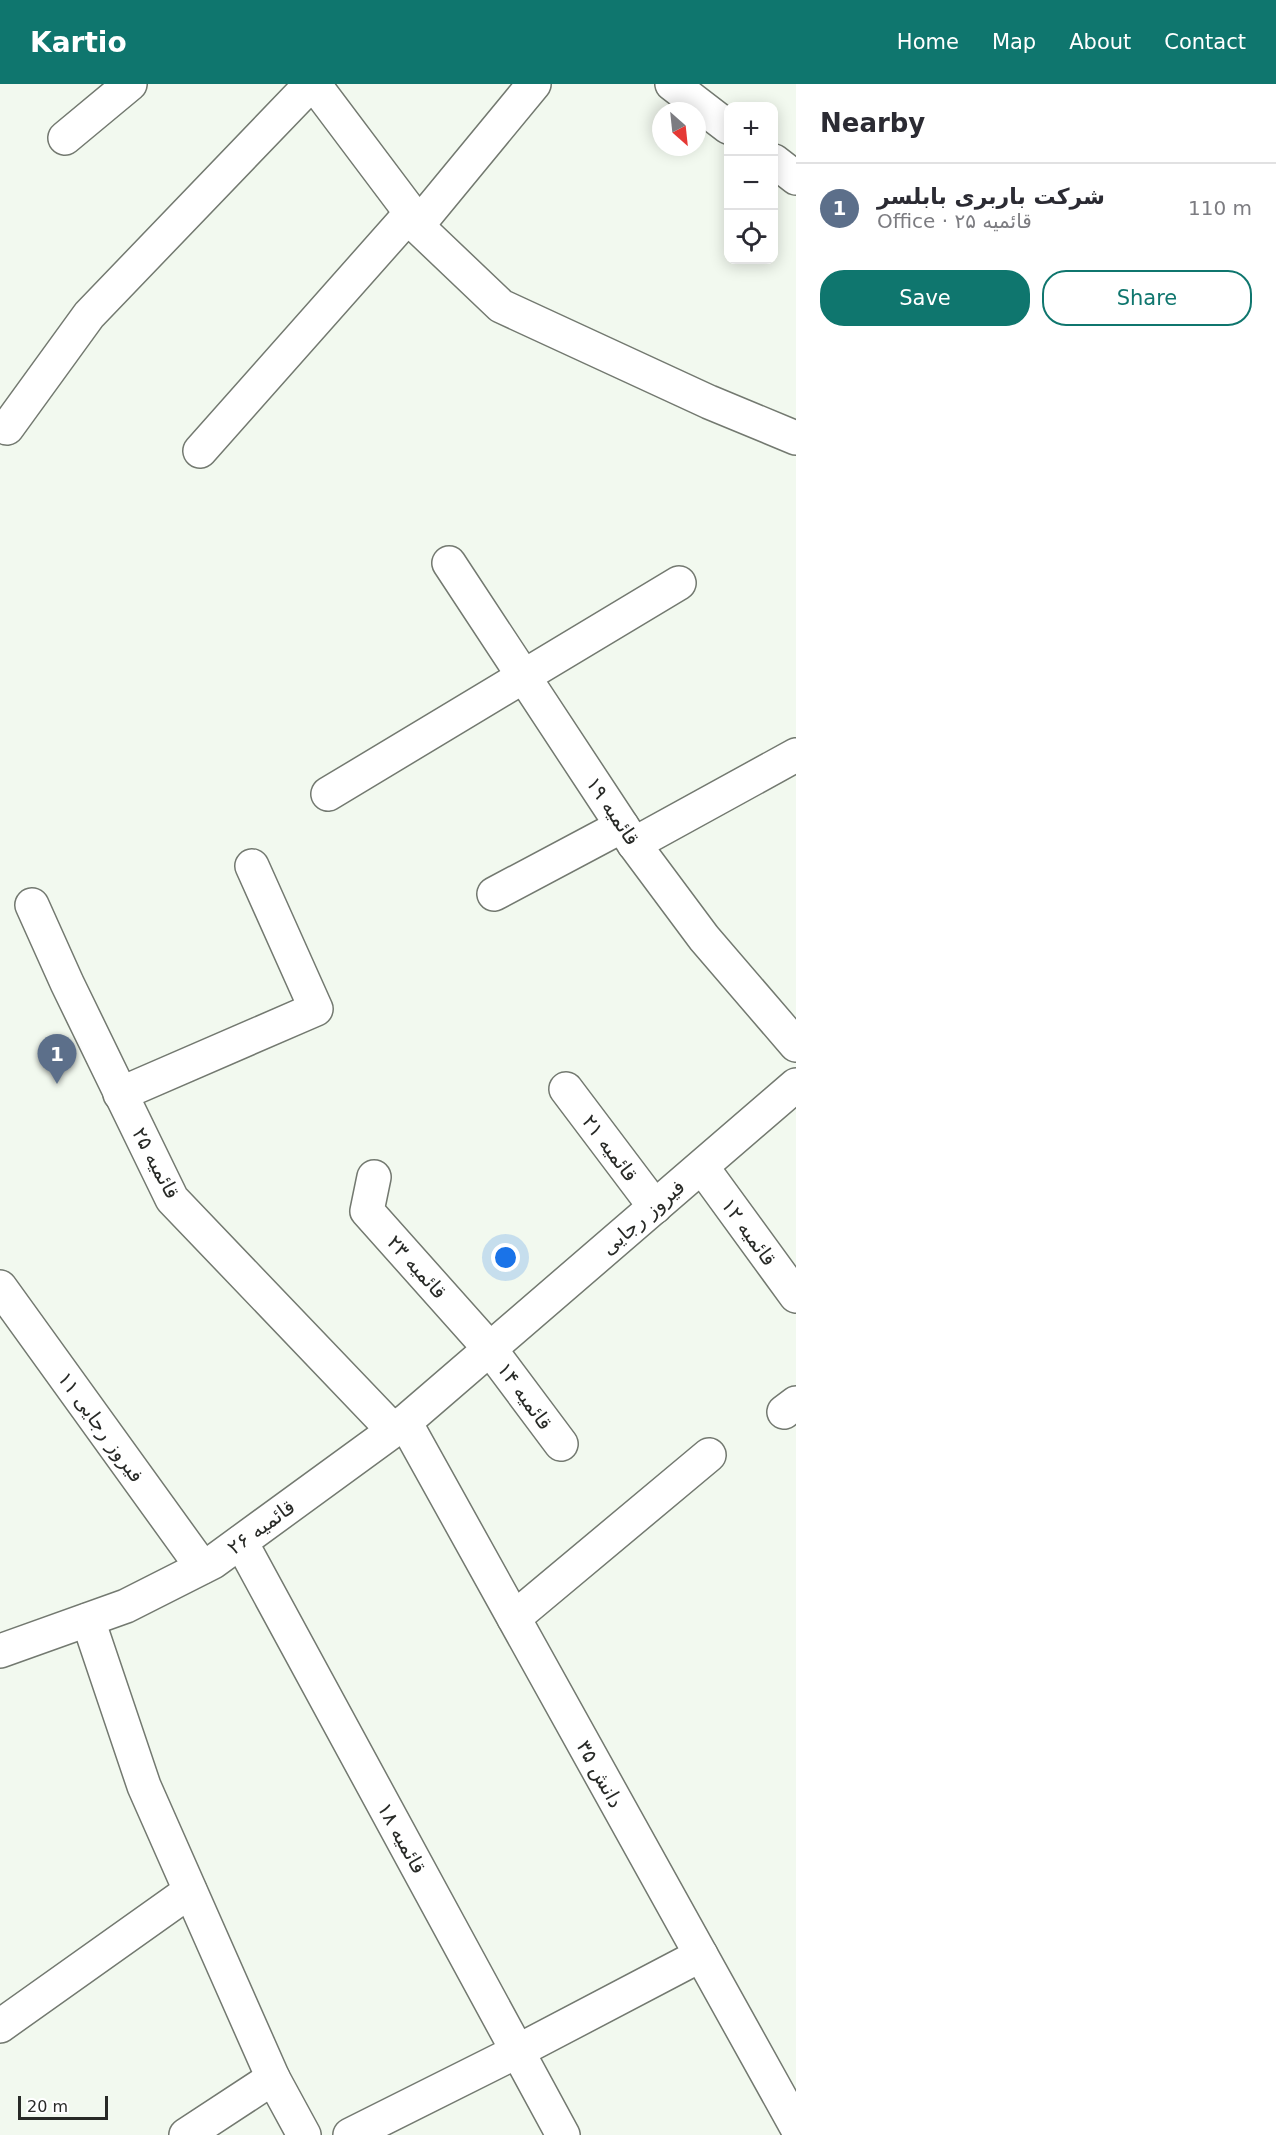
<!DOCTYPE html>
<html lang="en">
<head>
<meta charset="utf-8">
<style>
	:root { --surface:#fff; --page:#f2f2f3; --text:#2b2b33; --muted:#7c7c81; --line:#e1e1e2; --accent:#0f766e }
	body { margin:0; font-family:"DejaVu Sans","Noto Sans Arabic",sans-serif; background:var(--page); color:var(--text) }
	.controls { position:absolute; right:18px; top:18px; display:grid; overflow:hidden; border-radius:12px; box-shadow:0 3px 15px #0003 }
	.controls button { width:54px; height:54px; display:grid; place-items:center; padding:0; border:0; border-bottom:2px solid var(--line); background:var(--surface); color:var(--text); font:30px sans-serif }
	.compass { position:absolute; left:652px; top:18px; width:54px; height:54px; border-radius:50%; background:var(--surface); box-shadow:0 3px 15px #0003; rotate:153deg }
	.scale { position:absolute; left:18px; bottom:15px; width:90px; box-sizing:border-box; padding-left:6px; border:3px solid #282a27; border-top:0; font-size:16px; line-height:21px; white-space:nowrap; color:#282a27; -webkit-text-stroke:4px #fff; paint-order:stroke }
	.you { position:absolute; left:506px; top:1174px; width:21px; height:21px; margin:-15px; border:4px solid #fff; border-radius:50%; background:#1a73e8; box-shadow:0 0 0 9px #1a73e833 }
	.badge { display:grid; place-items:center; width:39px; height:39px; border-radius:50%; background:var(--accent); color:#fff; font-size:20px; font-weight:700 }
	.pin { position:absolute; translate:-50% -50px; filter:drop-shadow(0 2px 3px #0008) }
	.pin::after { content:''; position:absolute; top:32px; width:21px; height:18px; background:inherit; clip-path:polygon(0 0,100% 0,50% 100%) }
	.list { margin:0; padding:0; list-style:none }
	h2 { display:flex; justify-content:space-between; align-items:center; height:78px; margin:0; padding:0 24px; font-size:26px }
	h2 small { font-size:20px; font-weight:400; color:var(--muted) }
	.list li { display:grid; grid-template-columns:39px 1fr auto; gap:18px; align-items:center; box-sizing:border-box; height:90px; padding:0 24px; border-top:2px solid var(--line) }
	.list b { display:block; font-size:22px; white-space:nowrap }
	.list p { margin:0; font-size:20px; white-space:nowrap; color:var(--muted) }
	.list em { font-size:20px; font-style:normal; color:var(--muted) }
	.actions { display:flex; gap:12px; padding:18px 24px }
	.actions a { flex:1; padding:14px 0; border:2px solid var(--accent); border-radius:24px; text-align:center; font-size:21px; color:var(--accent) }
	.actions .main { background:var(--accent); color:#fff }
	.icon { flex:none; width:33px; height:33px; fill:none; stroke:currentColor; stroke-width:2; stroke-linecap:round; stroke-linejoin:round }
	.map { position:relative; flex:none; width:796px; height:2051px; overflow:hidden }
	header { display:flex; align-items:center; gap:36px; box-sizing:border-box; height:84px; padding:0 30px; background:var(--accent); color:#fff }
	header strong { font-size:28px }
	nav { display:flex; gap:33px; margin-inline-start:auto; font-size:21px }
	main { display:flex }
	aside { flex:1; background:var(--surface) }
	.map>svg:first-child { display:block }
	.lines { fill:none; stroke-linecap:round; stroke-linejoin:round }
	.street-casing { stroke:#737970; stroke-width:36 }
	.street { stroke:#fff; stroke-width:33 }
	.labels { text-anchor:middle; dominant-baseline:central; stroke-width:6; stroke-linejoin:round; paint-order:stroke }
	.street-label { font-size:20px; fill:#282a27; stroke:#fff }
</style>
</head>
<body>
<header>
<strong>Kartio</strong>
<nav><a>Home</a><a>Map</a><a>About</a><a>Contact</a></nav>
</header>
<main>
<div class="map">
<svg width="796" height="2051" viewBox="0 0 796 2051">
	<rect width="100%" height="100%" fill="#f2f9ef"/>
	<g class="lines">
		<defs>
			<g id="street">
				<polyline points="314,0 411,129 417,142 501,222 709,318 796,354"/>
				<polyline points="672,0 728,43"/>
				<polyline points="65,54 130,0"/>
				<polyline points="774,77 796,94"/>
				<polyline points="417,142 534,0"/>
				<polyline points="7,344 89,231 311,0"/>
				<polyline points="200,367 411,129"/>
				<polyline points="449,479 634,760 704,854 796,961"/>
				<polyline points="328,710 679,499"/>
				<polyline points="634,760 796,671"/>
				<polyline points="494,810 622,742"/>
				<polyline points="32,821 67,899 172,1115 393,1346"/>
				<polyline points="566,1005 655,1123"/>
				<polyline points="120,1010 316,925 252,782"/>
				<polyline points="702,1083 796,1212"/>
				<polyline points="374,1093 367,1127 490,1265 561,1360"/>
				<polyline points="0,1203 202,1483"/>
				<polyline points="784,1328 796,1319"/>
				<polyline points="405,1338 796,2042"/>
				<polyline points="241,1458 563,2051"/>
				<polyline points="514,1534 709,1371"/>
				<polyline points="88,1536 144,1702 273,1994 186,2051"/>
				<polyline points="0,1567 126,1522 213,1478 405,1338 796,1001"/>
				<polyline points="0,1942 190,1807"/>
				<polyline points="273,1994 304,2051"/>
				<polyline points="350,2051 518,1967 701,1871"/>
			</g>
		</defs>
		<use href="#street" class="street-casing"/>
		<use href="#street" class="street"/>
	</g>
	<g class="labels">
		<g class="street-label">
			<text transform="translate(613 727) rotate(56)">قائمیه ۱۹</text>
			<text transform="translate(610 1064) rotate(53)">قائمیه ۲۱</text>
			<text transform="translate(156 1079) rotate(62)">قائمیه ۲۵</text>
			<text transform="translate(643 1133) rotate(-41)">فیروز رجایی</text>
			<text transform="translate(749 1148) rotate(54)">قائمیه ۱۲</text>
			<text transform="translate(417 1183) rotate(48)">قائمیه ۲۳</text>
			<text transform="translate(525 1312) rotate(54)">قائمیه ۱۴</text>
			<text transform="translate(101 1343) rotate(54)">فیروز رجایی ۱۱</text>
			<text transform="translate(261 1443) rotate(-36)">قائمیه ۲۶</text>
			<text transform="translate(600 1690) rotate(61)">دانش ۳۵</text>
			<text transform="translate(402 1754) rotate(61)">قائمیه ۱۸</text>
		</g>
	</g>
</svg>
<div class="controls">
<button>+</button>
<button>−</button>
<button><svg class="icon" aria-label="locate" viewBox="0 0 24 24"><circle cx="12" cy="12" r="6"/><path d="M12 2v4M12 18v4M2 12h4M18 12h4"/></svg></button>
</div>
<svg class="compass" viewBox="-18 -18 36 36"><path d="M0-13l5 13h-10z" fill="#e53935"/><path d="M0 13l5-13h-10z" fill="#7c7c81"/></svg>
<div class="scale">20 m</div>
<div class="you"></div>
<div class="pin badge" style="left:57px;top:1000px;background:#5c6f8a">1</div>
</div>
<aside>
<h2>Nearby<small></small></h2>
<ul class="list">
<li><span class="badge" style="background:#5c6f8a">1</span><div><b>شرکت باربری بابلسر</b><p>Office · قائمیه ۲۵</p></div><em>110 m</em></li>
</ul>
<div class="actions"><a class="main">Save</a><a>Share</a></div>
</aside>
</main>
</body>
</html>
